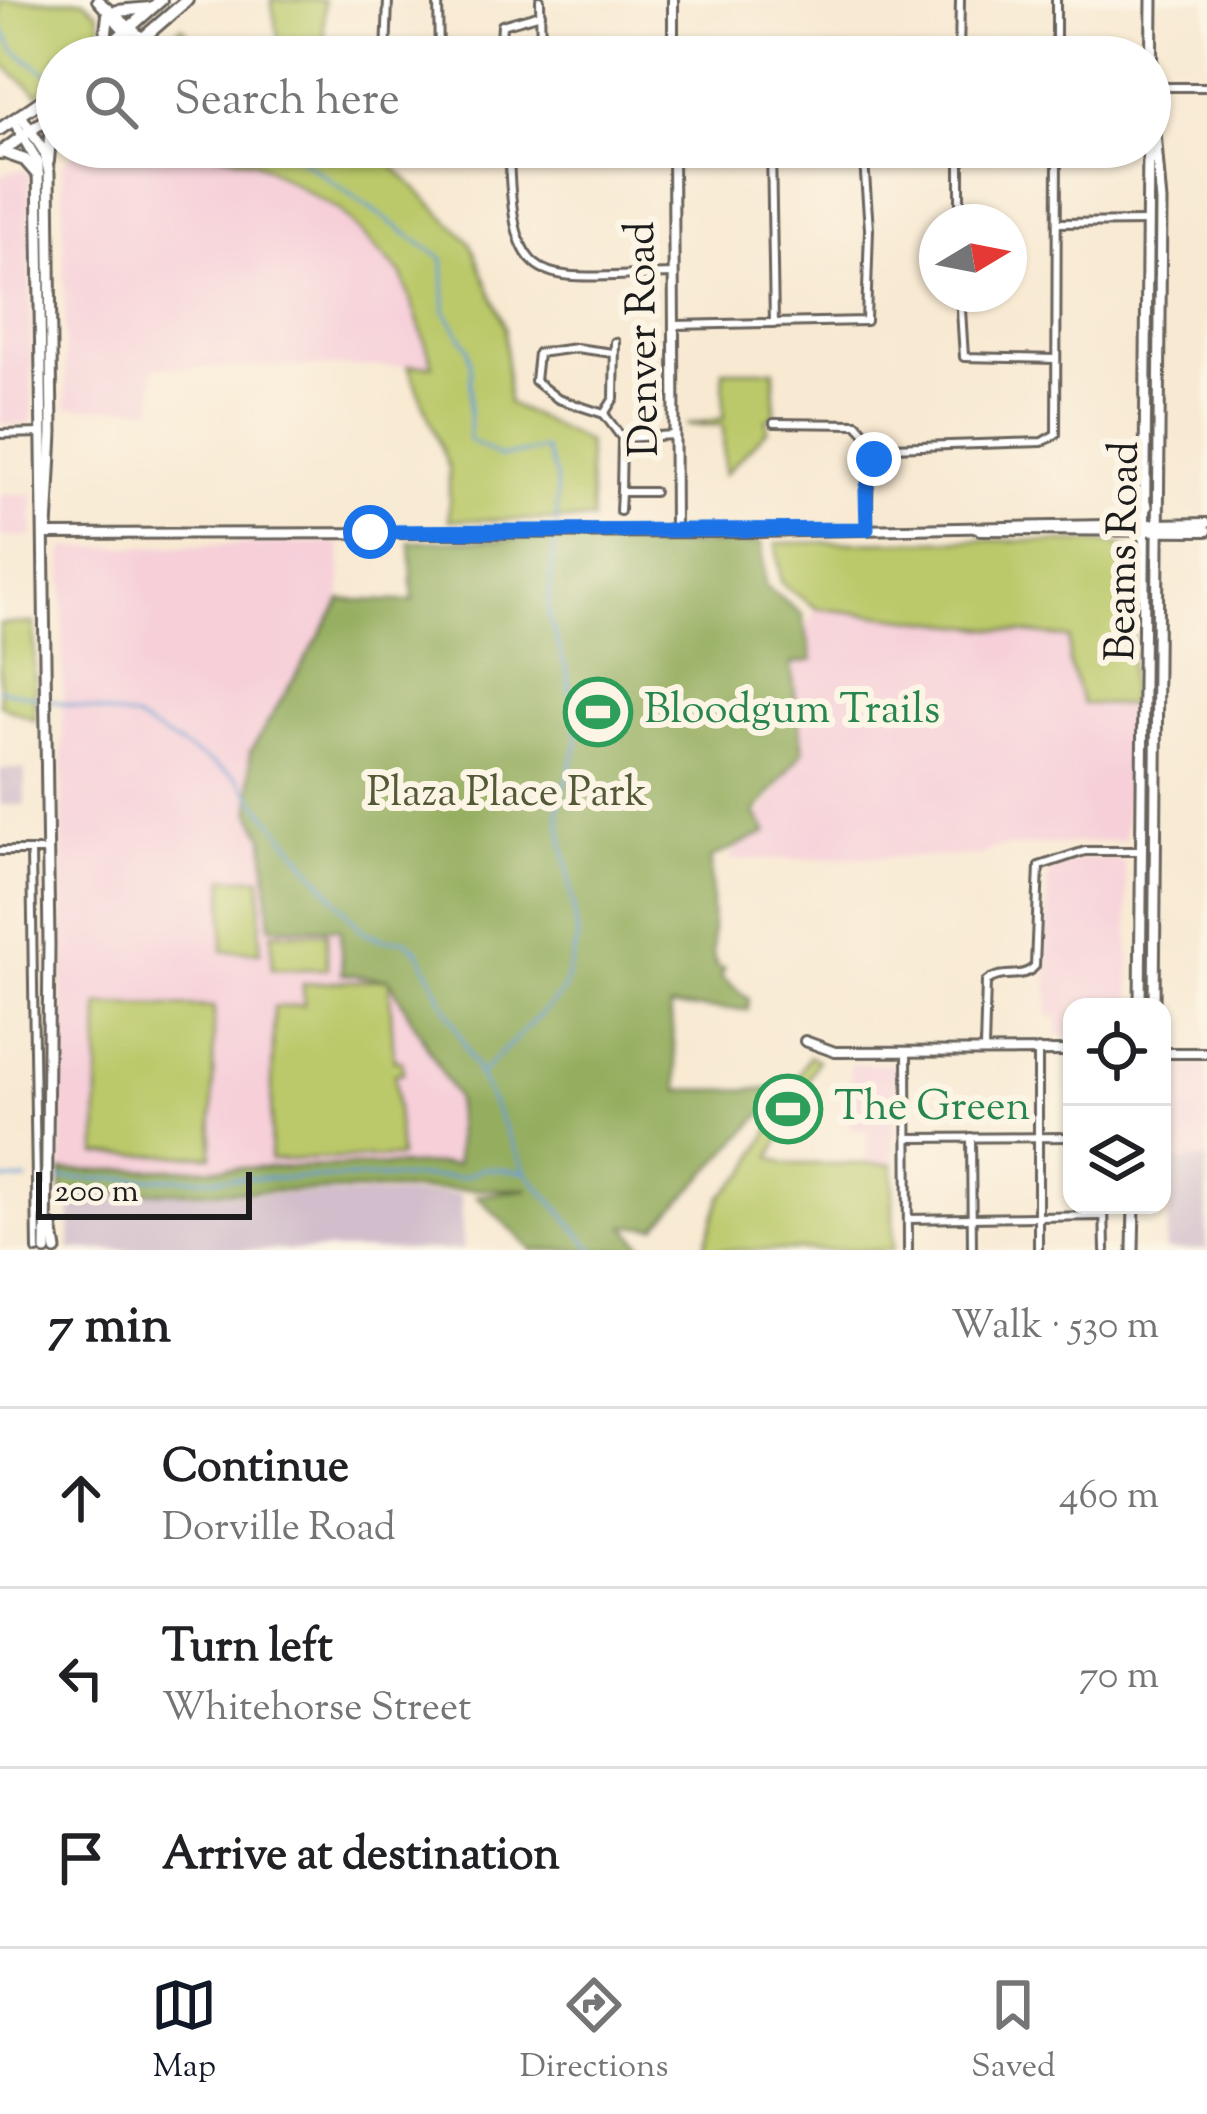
<!DOCTYPE html>
<html lang="en">
<head>
<meta charset="utf-8">
<style>
	:root { --surface:#fff; --page:#f2f2f2; --text:#202124; --muted:#757577; --line:#e0e0e0; --accent:#111827 }
	body { margin:0; font-family:"Sorts Mill Goudy",serif; background:var(--page); color:var(--text) }
	.controls { position:absolute; right:36px; bottom:36px; display:grid; overflow:hidden; border-radius:24px; box-shadow:0 3px 9px #0004 }
	.controls button { width:108px; height:108px; display:grid; place-items:center; padding:0; border:0; border-bottom:3px solid var(--line); background:var(--surface); color:var(--text); font:60px sans-serif }
	.compass { position:absolute; left:919px; top:204px; width:108px; height:108px; border-radius:50%; background:var(--surface); box-shadow:0 3px 9px #0004; rotate:80deg }
	.scale { position:absolute; left:36px; bottom:30px; width:216px; box-sizing:border-box; padding-left:12px; border:6px solid #1c1c1c; border-top:0; font-size:33px; line-height:42px; white-space:nowrap; color:#1c1c1c; -webkit-text-stroke:9px #fcf5e5; paint-order:stroke }
	.stop { position:absolute; width:36px; height:36px; margin:-27px; border:9px solid #1a73e8; border-radius:50%; background:#fff }
	.stop.end { background:#1a73e8; border-color:#fff; box-shadow:0 3px 12px #0008 }
	.list { margin:0; padding:0; list-style:none }
	h2 { display:flex; justify-content:space-between; align-items:center; height:156px; margin:0; padding:0 48px; font-size:51px }
	h2 small { font-size:39px; font-weight:400; color:var(--muted) }
	.list li { display:grid; grid-template-columns:78px 1fr auto; gap:36px; align-items:center; box-sizing:border-box; height:180px; padding:0 48px; border-top:3px solid var(--line) }
	.list b { display:block; font-size:45px; white-space:nowrap }
	.list p { margin:0; font-size:39px; white-space:nowrap; color:var(--muted) }
	.list em { font-size:39px; font-style:normal; color:var(--muted) }
	.icon { flex:none; width:66px; height:66px; fill:none; stroke:currentColor; stroke-width:2; stroke-linecap:round; stroke-linejoin:round }
	.map { position:relative; flex:none; width:1207px; height:1250px; overflow:hidden }
	.search { position:absolute; background:var(--surface); box-shadow:0 3px 9px #0004; left:36px; right:36px; top:36px; height:132px; display:flex; align-items:center; gap:30px; box-sizing:border-box; padding:0 42px; border-radius:66px; color:var(--muted); font-size:45px }
	.sheet { height:696px; background:var(--surface) }
	nav { display:flex; justify-content:space-around; align-items:center; box-sizing:border-box; height:168px; border-top:3px solid var(--line); background:var(--surface); font-size:33px; color:var(--muted) }
	nav a { display:grid; justify-items:center; gap:6px }
	nav .on { color:var(--accent) }
	.map>svg:first-child { display:block }
	.built { fill:#f6cfd9 }
	.industrial { fill:#d1bdcb }
	.green { fill:#bbc96b; stroke:#6c7244; stroke-width:3 }
	.forest { fill:#94ad5f; stroke:#58643e; stroke-width:3 }
	.lines { fill:none; stroke-linecap:round; stroke-linejoin:round }
	.stream { stroke:#699fd6; stroke-width:3 }
	.minor-casing { stroke:#69645c; stroke-width:12 }
	.tertiary-casing { stroke:#69645c; stroke-width:14 }
	.secondary-casing { stroke:#69645c; stroke-width:15 }
	.trunk-casing { stroke:#69645c; stroke-width:16 }
	.minor { stroke:#fff; stroke-width:6 }
	.tertiary { stroke:#fff; stroke-width:8 }
	.secondary { stroke:#fff; stroke-width:9 }
	.trunk { stroke:#fff; stroke-width:10 }
	.route { stroke:#1a73e8; stroke-width:15 }
	.labels { text-anchor:middle; dominant-baseline:central; stroke-width:12; stroke-linejoin:round; paint-order:stroke }
	.street-label { font-size:42px; fill:#1c1c1c; stroke:#fcf5e5 }
	.leisure-label { font-size:42px; fill:#27864d; stroke:#fcf5e5; text-anchor:start }
	.park-label { font-size:42px; fill:#545938; stroke:#fcf5e5 }
</style>
</head>
<body>
<div class="map">
<svg width="1207" height="1250" viewBox="0 0 1207 1250">
	<rect width="100%" height="100%" fill="#fcf5e5"/>
	<filter id="ink" filterUnits="userSpaceOnUse"><feTurbulence type="fractalNoise" baseFrequency=".00833" numOctaves="2"/><feDisplacementMap in="SourceGraphic" scale="24" xChannelSelector="R" yChannelSelector="G"/><feConvolveMatrix kernelMatrix="1 2 1 2 8 2 1 2 1" color-interpolation-filters="sRGB"/></filter>
	<filter id="wash" filterUnits="userSpaceOnUse"><feTurbulence type="fractalNoise" baseFrequency=".004" numOctaves="4" result="noise"/><feDisplacementMap in="SourceGraphic" scale="48" xChannelSelector="R" yChannelSelector="G"/><feGaussianBlur stdDeviation="2.7" result="paint"/><feColorMatrix in="noise" values="0 0 0 0 0 0 0 0 0 0 0 0 0 0 0 0 0 1.4 0 .05"/><feComposite in="paint" operator="in"/></filter>
	<g filter="url(#wash)">
		<rect width="100%" height="100%" fill="#f8e9d2"/>
		<g class="built">
			<polygon points="80,147 191,147 254,160 339,210 402,275 434,366 154,368 154,408 66,408 62,164"/>
			<polygon points="22,169 29,173 32,418 29,424 0,424 0,175"/>
			<rect x="0" y="494" width="33" height="43"/>
			<polygon points="340,543 341,600 250,753 251,813 264,837 270,926 340,929 389,979 456,1098 458,1164 62,1171 63,548"/>
			<polygon points="816,608 1070,638 1083,704 1129,705 1125,840 994,848 980,856 729,860 803,752 790,663"/>
			<polygon points="1082,859 1116,859 1125,864 1132,997 1129,1007 1072,1007 1072,1036 1058,1036 1058,1017 1048,1017 1047,877 1054,867"/>
			<polygon points="850,1064 896,1064 893,1164 867,1164 867,1130 850,1130"/>
			<polygon points="1207,1065 1207,1160 1174,1161 1172,1066"/>
		</g>
		<g class="industrial">
			<rect x="0" y="769" width="25" height="36"/>
			<polygon points="1207,1160 1207,1250 1165,1250 1174,1161"/>
			<polygon points="70,1194 461,1194 463,1250 70,1250"/>
		</g>
		<g class="green">
			<polygon points="0,0 84,0 98,13 101,27 76,57 57,57 57,78 38,94 0,62"/>
			<polygon points="271,0 324,0 324,42 279,42"/>
			<polygon points="182,26 208,57 144,57"/>
			<polygon points="191,147 374,147 470,242 505,327 508,403 587,442 592,520 449,520 449,468 408,366 433,365 402,275 339,210 254,161"/>
			<polygon points="723,370 774,370 775,414 766,420 768,429 724,475 723,425 686,425 724,418"/>
			<polygon points="978,540 1111,543 1127,548 1135,572 1129,705 1083,704 1069,663 1069,638 816,608 781,583 776,543"/>
			<polygon points="34,623 35,720 0,705 0,624"/>
			<polygon points="224,878 261,878 260,952 223,951"/>
			<rect x="272" y="933" width="55" height="36"/>
			<polygon points="389,979 394,1060 402,1061 403,1073 395,1074 400,1157 270,1160 274,1007 304,1005 303,984"/>
			<polygon points="99,1005 214,1007 212,1156 97,1154"/>
			<polygon points="809,1056 818,1060 771,1157 785,1164 893,1164 893,1250 703,1250 721,1196 747,1172"/>
		</g>
		<polygon class="forest" points="596,537 659,545 762,543 765,586 802,614 813,660 791,664 803,752 755,813 767,832 711,858 713,953 717,967 724,968 721,977 749,999 748,1010 670,1007 679,1090 786,1089 656,1227 625,1226 647,1250 532,1250 477,1196 529,1189 62,1193 62,1171 457,1164 456,1098 389,979 342,974 340,929 270,927 264,837 251,813 250,752 341,600 413,601 410,542"/>
		<g class="lines">
			<g class="stream">
				<polyline points="0,24 14,50 48,74"/>
				<polyline points="54,77 57,78"/>
				<polyline points="283,147 443,259 445,311 468,348 471,365 469,440 500,457 545,449 556,477 557,528"/>
				<polyline points="0,689 135,719 236,777 362,931 383,940 405,940 419,952 526,1172 594,1250"/>
				<polyline points="480,1074 563,992 578,937 558,810 578,742 567,672 548,613 555,538"/>
				<polyline points="60,1179 463,1177 484,1168 524,1172"/>
				<polyline points="0,1180 27,1180"/>
			</g>
		</g>
	</g>
	<g filter="url(#ink)">
		<g class="lines">
			<defs>
				<g id="minor">
					<polyline points="438,0 439,57"/>
					<polyline points="540,0 541,57"/>
					<polyline points="1056,0 1056,57"/>
					<polyline points="386,57 388,0"/>
					<polyline points="500,57 502,25 541,14"/>
					<polyline points="959,57 960,0"/>
					<polyline points="1152,87 1207,87"/>
					<polyline points="771,147 774,324"/>
					<polyline points="960,147 960,222"/>
					<polyline points="450,149 576,148"/>
					<path d="M509 149C512 300 541 276 674 274"/>
					<polyline points="1057,223 1148,222"/>
					<polyline points="960,294 964,357 1056,359"/>
					<polyline points="675,325 866,321 869,229 863,147"/>
					<polyline points="613,353 576,348 538,353 535,381 558,399 604,414 622,438 674,435"/>
					<polyline points="604,414 614,398 615,342"/>
					<polyline points="774,423 857,424 883,453"/>
					<polyline points="0,434 42,433"/>
					<polyline points="622,438 621,492 654,492"/>
					<polyline points="620,511 621,492"/>
					<polyline points="867,529 869,469 891,447 1042,442 1056,434 1057,147"/>
					<polyline points="0,851 47,851"/>
					<polyline points="31,851 37,1250"/>
					<polyline points="1038,1049 1038,1250"/>
					<path d="M984 1050 986 982C1001 969 1022 981 1035 966L1039 866 1085 851H1141"/>
					<polyline points="907,1051 908,1250"/>
					<polyline points="971,1137 972,1250"/>
					<polyline points="908,1138 1072,1137"/>
					<polyline points="1104,1205 1105,1250"/>
					<polyline points="908,1219 1104,1216"/>
				</g>
				<g id="tertiary">
					<polyline points="97,0 136,44"/>
					<polyline points="98,0 143,38"/>
					<polyline points="673,57 673,0"/>
					<polyline points="673,147 675,531"/>
					<polyline points="980,530 1207,531"/>
					<polyline points="46,534 759,532 1207,523"/>
					<polyline points="805,1041 835,1052 1072,1051"/>
					<polyline points="1162,1053 1207,1053"/>
				</g>
				<g id="secondary">
					<polyline points="1152,98 1161,202 1154,1007"/>
					<polyline points="1151,102 1152,0"/>
					<polyline points="22,117 45,153 49,173 52,433 47,529"/>
					<polyline points="14,121 38,163 49,944 46,1250"/>
					<polyline points="1111,524 1147,506"/>
					<polyline points="1140,1007 1148,147"/>
					<polyline points="52,1226 56,1250"/>
					<polyline points="1133,1250 1134,1205"/>
				</g>
				<g id="trunk">
					<polyline points="117,11 150,8"/>
					<polyline points="104,50 108,15"/>
					<polyline points="96,57 161,0"/>
					<polyline points="121,57 187,0"/>
					<polyline points="0,129 57,90"/>
					<polyline points="2,152 25,160 38,175"/>
					<polyline points="0,153 57,111"/>
					<polyline points="48,161 52,115"/>
				</g>
			</defs>
			<use href="#minor" class="minor-casing"/>
			<use href="#tertiary" class="tertiary-casing"/>
			<use href="#secondary" class="secondary-casing"/>
			<use href="#trunk" class="trunk-casing"/>
			<use href="#minor" class="minor"/>
			<use href="#tertiary" class="tertiary"/>
			<use href="#secondary" class="secondary"/>
			<use href="#trunk" class="trunk"/>
		</g>
	</g>
	<g class="lines" filter="url(#ink)">
		<polyline class="route" points="370,532 867,529 866,491 874,459"/>
	</g>
	<defs>
		<symbol id="stadium-ring" viewBox="-11 -11 22 22"><circle r="9.5" fill="#fcf5e5" stroke="#2e9e5b" stroke-width="1.5"/><path d="M0-5a6.5 5 0 1 0 0 10a6.5 5 0 1 0 0-10ZM-3.5-1.8h7v3.6h-7Z" fill="#2e9e5b"/></symbol>
	</defs>
	<g fill-rule="evenodd">
		<use href="#stadium-ring" x="560" y="674" width="76" height="76"/>
		<use href="#stadium-ring" x="750" y="1071" width="76" height="76"/>
	</g>
	<g class="labels">
		<g class="street-label">
			<text transform="translate(645 339) rotate(-91)">Denver Road</text>
			<text transform="translate(1125 551) rotate(-89)">Beams Road</text>
		</g>
		<g class="leisure-label">
			<text x="644" y="712">Bloodgum Trails</text>
			<text x="834" y="1109">The Green</text>
		</g>
		<g class="park-label">
			<text x="507" y="795">Plaza Place Park</text>
		</g>
	</g>
</svg>
<div class="controls">
<button><svg class="icon" aria-label="locate" viewBox="0 0 24 24"><circle cx="12" cy="12" r="6"/><path d="M12 2v4M12 18v4M2 12h4M18 12h4"/></svg></button>
<button><svg class="icon" aria-label="layers" viewBox="0 0 24 24"><path d="M12 4l9 5-9 5-9-5zM3 14l9 5 9-5"/></svg></button>
</div>
<svg class="compass" viewBox="-18 -18 36 36"><path d="M0-13l5 13h-10z" fill="#e53935"/><path d="M0 13l5-13h-10z" fill="#757577"/></svg>
<div class="scale">200 m</div>
<div class="stop" style="left:370px;top:532px"></div>
<div class="stop end" style="left:874px;top:459px"></div>
<div class="search"><svg class="icon" aria-label="search" viewBox="0 0 24 24"><circle cx="10" cy="10" r="6"/><path d="M15 15l6 6"/></svg>Search here</div>
</div>
<section class="sheet">
<h2>7 min<small>Walk · 530 m</small></h2>
<ul class="list">
<li><svg class="icon" aria-label="ahead" viewBox="0 0 24 24"><path d="M12 20V5M6 11l6-6 6 6"/></svg><div><b>Continue</b><p>Dorville Road</p></div><em>460 m</em></li>
<li><svg class="icon" aria-label="left" viewBox="0 0 24 24"><path d="M17 20v-9H6M10 6l-5 5 5 5"/></svg><div><b>Turn left</b><p>Whitehorse Street</p></div><em>70 m</em></li>
<li><svg class="icon" aria-label="arrive" viewBox="0 0 24 24"><path d="M6 21V4h12l-3 4 3 4H6"/></svg><div><b>Arrive at destination</b></div></li>
</ul>
</section>
<nav>
<a class="on"><svg class="icon" aria-label="map" viewBox="0 0 24 24"><path d="M3 6l6-2 6 2 6-2v14l-6 2-6-2-6 2zM9 4v14M15 6v14"/></svg>Map</a>
<a><svg class="icon" aria-label="directions" viewBox="0 0 24 24"><path d="M12 3l9 9-9 9-9-9zM9 14v-3h6M13 9l2 2-2 2"/></svg>Directions</a>
<a><svg class="icon" aria-label="saved" viewBox="0 0 24 24"><path d="M7 4h10v16l-5-4-5 4z"/></svg>Saved</a>
</nav>
</body>
</html>
